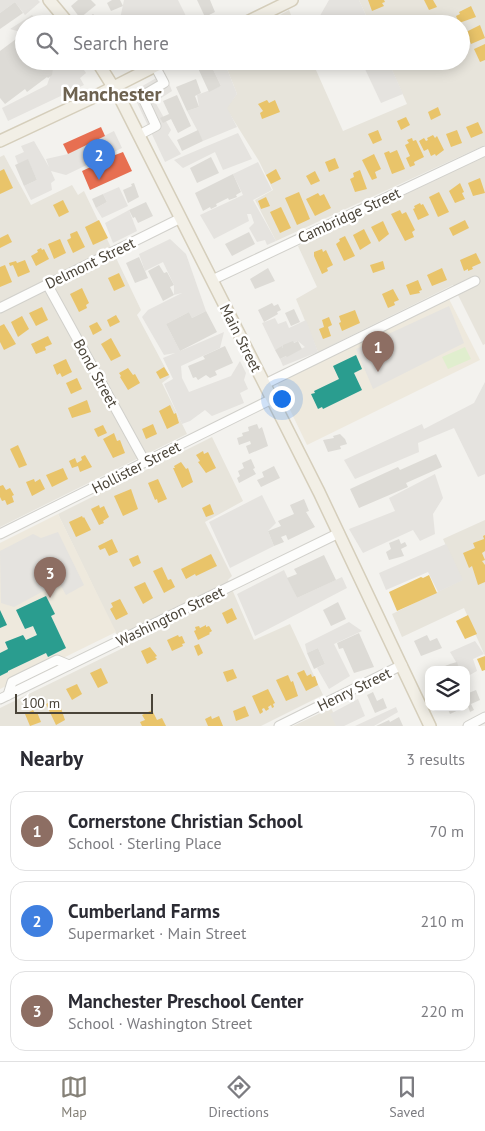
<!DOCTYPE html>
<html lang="en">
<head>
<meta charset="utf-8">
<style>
	:root { --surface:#fff; --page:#f2f2f3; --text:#2b2b33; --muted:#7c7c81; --line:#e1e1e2; --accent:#858178 }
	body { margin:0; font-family:"PT Sans",sans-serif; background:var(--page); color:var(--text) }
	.controls { position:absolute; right:15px; bottom:15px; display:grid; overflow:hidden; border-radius:10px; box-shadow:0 2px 12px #0003 }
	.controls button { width:45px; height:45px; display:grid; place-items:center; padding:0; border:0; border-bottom:1px solid var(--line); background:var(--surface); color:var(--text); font:25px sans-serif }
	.scale { position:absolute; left:15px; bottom:12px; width:138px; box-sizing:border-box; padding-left:5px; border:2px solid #4a4439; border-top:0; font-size:14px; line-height:18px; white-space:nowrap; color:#4a4439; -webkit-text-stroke:4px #fff; paint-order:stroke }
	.you { position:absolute; left:281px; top:398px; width:18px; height:18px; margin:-12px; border:4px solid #fff; border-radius:50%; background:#1a73e8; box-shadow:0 0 0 8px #1a73e833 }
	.badge { display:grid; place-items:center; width:32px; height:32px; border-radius:50%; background:var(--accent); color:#fff; font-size:16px; font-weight:700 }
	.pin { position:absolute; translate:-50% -41px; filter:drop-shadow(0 1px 2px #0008) }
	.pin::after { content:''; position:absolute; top:26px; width:18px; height:15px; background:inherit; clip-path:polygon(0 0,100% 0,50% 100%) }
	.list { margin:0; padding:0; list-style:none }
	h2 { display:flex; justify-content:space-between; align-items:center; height:65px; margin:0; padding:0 20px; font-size:21px }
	h2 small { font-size:16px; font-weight:400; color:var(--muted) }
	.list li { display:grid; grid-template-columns:32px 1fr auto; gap:15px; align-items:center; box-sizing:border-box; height:80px; margin:0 10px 10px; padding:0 10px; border:1px solid var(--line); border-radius:15px }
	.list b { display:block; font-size:19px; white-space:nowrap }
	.list p { margin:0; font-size:16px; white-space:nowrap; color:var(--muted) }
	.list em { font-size:16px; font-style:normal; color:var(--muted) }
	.icon { flex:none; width:28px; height:28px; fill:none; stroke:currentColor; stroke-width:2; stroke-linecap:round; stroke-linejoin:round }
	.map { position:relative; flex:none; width:485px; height:726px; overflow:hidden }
	.search { position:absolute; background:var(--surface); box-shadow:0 2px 12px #0003; left:15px; right:15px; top:15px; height:55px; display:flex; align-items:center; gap:12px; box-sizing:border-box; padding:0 18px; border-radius:28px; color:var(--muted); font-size:19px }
	.sheet { height:335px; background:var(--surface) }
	nav { display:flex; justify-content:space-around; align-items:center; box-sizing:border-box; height:70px; border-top:1px solid var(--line); background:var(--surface); font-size:14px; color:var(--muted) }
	nav a { display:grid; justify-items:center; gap:2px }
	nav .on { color:var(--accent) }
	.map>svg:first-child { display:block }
	.residential { fill:#e7e4db }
	.education { fill:#eee9dd }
	.green { fill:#e0eece }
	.parking { fill:#e5e3df }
	.homes { fill:#e9c46a }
	.shops { fill:#e76f51 }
	.schools { fill:#2a9d8f }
	.building { fill:#dddbd6 }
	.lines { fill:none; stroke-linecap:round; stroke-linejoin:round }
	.minor-casing { stroke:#d1d0cb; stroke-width:11 }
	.major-casing { stroke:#d5cebb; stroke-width:14 }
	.minor { stroke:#fdfdfc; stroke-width:9 }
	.major { stroke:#f2efe6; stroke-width:11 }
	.labels { text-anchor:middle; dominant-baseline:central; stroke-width:5; stroke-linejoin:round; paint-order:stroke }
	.street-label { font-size:15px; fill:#4a4439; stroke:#fff }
	.district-label { font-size:20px; font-weight:bold; fill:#6d6250; stroke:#fff }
</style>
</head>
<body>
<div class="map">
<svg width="485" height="726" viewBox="0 0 485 726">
	<rect width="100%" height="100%" fill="#f3f2ee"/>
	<g class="residential">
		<polygon points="359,0 485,0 485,145 276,241 255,200 273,190 259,161 226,108 237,94 224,61 312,61 343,131 407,104 388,61 461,61 461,24 370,24"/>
		<polygon points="289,10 295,24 264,24"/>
		<polygon points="4,155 31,205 72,185 78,195 84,191 141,310 137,315 170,377 162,383 187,434 0,527 0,157"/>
		<polygon points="485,156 485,344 483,345 453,285 318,352 296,299 317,287 298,246"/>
		<polygon points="212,437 243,501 205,522 232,576 228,580 254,640 290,624 323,695 261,726 0,726 0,708 123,648 58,514"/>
		<polygon points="485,520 485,656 464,608 402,637 392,614 462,580 443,539"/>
		<polygon points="331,708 340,726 293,726"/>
	</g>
	<g class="education">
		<polygon points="449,299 480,360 307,445 277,383"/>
		<polygon points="58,514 116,632 0,689 0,543"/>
	</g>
	<polygon class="green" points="465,347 471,359 448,369 442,357"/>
	<g class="parking">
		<polygon points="0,0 38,0 40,2 25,15 15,2 0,13"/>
		<polygon points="124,0 178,0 190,24 119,24"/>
		<polygon points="329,0 359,0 370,24 360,24 356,17 340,24 307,24 317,21"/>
		<polygon points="32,15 39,24 24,24 24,33 10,29"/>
		<polygon points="46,61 78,61 86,73 80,78 84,85 8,121 2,108 47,85 53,68"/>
		<polygon points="209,61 224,61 237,94 227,108 237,127 203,141 187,111 199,107 197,95 221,86"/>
		<polygon points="373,61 388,61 403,94 381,103 365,69"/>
		<polygon points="165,73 172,91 155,102 171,130 168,135 181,154 165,162 132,92"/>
		<polygon points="114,131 122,148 66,175 51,171 55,180 51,183 52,190 31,200 24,186 37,180 28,160 18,164 15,156 24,152 21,146 34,141 49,167 46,159 68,154"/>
		<polygon points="238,133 252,159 223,170 215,152 183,168 174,160"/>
		<polygon points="258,162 272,190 253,200 276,241 267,245 265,240 257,242 249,228 254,223 251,214 247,214 249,221 214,239 200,215 243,195 233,174"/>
		<polygon points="119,187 128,206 102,218 96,208 107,202 103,194"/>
		<polygon points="129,210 137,231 113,243 105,223"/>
		<polygon points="170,239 186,254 206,311 192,318 189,312 166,324 180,351 224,332 220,348 181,366 182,378 189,392 231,376 240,361 246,373 244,380 248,389 240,393 244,403 212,416 205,410 190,421 182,424 164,384 173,379 163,358 175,353 164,355 142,317 148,310 182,293 174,295 174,285 163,262 145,271 139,254"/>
		<polygon points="449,306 464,343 373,389 356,349"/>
		<polygon points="275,318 278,324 286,321 289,328 306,320 318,352 283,366 280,359 305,347 298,341 275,350 262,323"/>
		<polygon points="485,382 485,474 478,477 454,428 418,443 419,452 355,479 344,460 422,424 424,429 474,403"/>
		<polygon points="435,474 443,498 433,514 435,534 420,541 413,530 363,553 349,529 395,511 389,498"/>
		<polygon points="262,495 276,523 268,531 274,546 230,568 209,522"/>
		<polygon points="58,532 84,585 66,595 56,577 51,581 51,587 14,607 1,603 0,551 33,534 41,538"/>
		<polygon points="446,544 463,580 438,592 428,572 386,590 379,573"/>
		<polygon points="284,570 297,598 342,577 347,588 255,636 237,594"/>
		<polygon points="349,622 362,631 334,644 350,676 329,689 317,668 325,664 318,648 307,653 305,644"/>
		<polygon points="475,641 484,654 473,659 477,671 466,677 466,670 461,670 450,652"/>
		<polygon points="358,699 365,716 344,726 336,726 330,714"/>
		<polygon points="396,707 398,712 374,726 355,726"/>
	</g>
	<g class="homes">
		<polygon points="368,0 384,0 385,2 382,3 384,6 372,11"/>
		<polygon points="424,0 433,0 437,7 429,10"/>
		<polygon points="471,6 476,17 459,23 456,16 460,14 459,12"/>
		<polygon points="480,25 485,38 471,44 466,32"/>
		<polygon points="485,44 485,60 480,62 474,49"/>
		<polygon points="230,61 251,61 252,63 238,69 236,64 231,66"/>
		<polygon points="267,100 269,103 275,100 280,112 262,119 260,113 263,111 258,104"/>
		<polygon points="438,107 441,115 431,120 428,112"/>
		<polygon points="406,117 410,125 401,130 397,121"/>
		<polygon points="478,122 483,133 471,138 466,127"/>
		<polygon points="378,130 382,140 373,144 368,134"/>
		<polygon points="457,130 462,143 451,147 446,134"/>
		<polygon points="433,135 435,138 437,136 444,150 436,156 435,154 431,156 428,149 424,151 419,141 424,138 426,141 428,140 427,138"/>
		<polygon points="412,138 413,141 416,140 424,157 414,162 415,165 410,167 406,158 410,156 405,145 409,143 407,140"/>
		<polygon points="397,150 405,169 392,174 384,153 389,151 390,153"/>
		<polygon points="374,154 381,169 375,172 377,178 372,180 362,160"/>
		<polygon points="335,158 339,168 329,172 325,162"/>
		<polygon points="4,169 13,188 0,194 0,171"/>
		<polygon points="276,169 281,179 271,184 266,175"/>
		<polygon points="360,170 367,189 355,192 350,179 354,177 353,173"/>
		<polygon points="315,171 320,181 311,185 306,176"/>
		<polygon points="480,178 485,193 473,196 468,183"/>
		<polygon points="460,183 464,192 462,193 465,199 455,203 449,191"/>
		<polygon points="299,192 310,219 297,225 285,198"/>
		<polygon points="439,192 449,212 438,217 429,197"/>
		<polygon points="318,193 320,196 324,194 331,208 315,216 306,199"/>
		<polygon points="266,197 270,206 261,209 258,201"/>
		<polygon points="63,200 69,212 59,217 53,205"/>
		<polygon points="420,203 421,205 423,204 429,215 418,220 413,209 415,208 414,206"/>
		<polygon points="281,207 291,228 280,233 270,212"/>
		<polygon points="400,210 402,214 406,212 415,230 412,232 414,237 405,241 391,214"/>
		<polygon points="99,220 108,238 93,245 85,227"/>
		<polygon points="465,220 469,228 453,236 449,228"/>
		<polygon points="383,221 389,234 379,242 371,227"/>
		<polygon points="364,229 371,243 360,250 353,235"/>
		<polygon points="77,231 85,247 73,253 67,240 71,238 70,234"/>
		<polygon points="8,234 12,242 0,248 0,238"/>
		<polygon points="345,236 355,256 344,261 336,244 340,241 339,239"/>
		<polygon points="60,239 66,253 54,259 48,244"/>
		<polygon points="41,248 42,250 44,249 49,259 36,266 31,256 38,252 37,250"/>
		<polygon points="322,249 323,252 326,250 333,265 327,268 328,271 322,274 314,256 314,252"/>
		<polygon points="476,253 481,263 472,267 473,269 468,271 468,269 464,271 460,260"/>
		<polygon points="25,260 30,272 18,277 13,265 10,266 9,263 16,261 17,263"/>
		<polygon points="383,261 385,269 373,273 370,265"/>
		<polygon points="5,265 12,282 0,287 0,267"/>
		<polygon points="442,268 447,280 432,286 427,275"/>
		<polygon points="119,273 125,286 114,291 108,278"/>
		<polygon points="418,280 422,290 419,291 420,293 410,295 406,285"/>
		<polygon points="82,288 89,303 86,305 87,308 79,312 70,294"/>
		<polygon points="393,289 399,300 394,302 395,305 388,308 382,294"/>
		<polygon points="42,307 48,320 36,326 29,313"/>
		<polygon points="355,310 360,323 342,331 339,323 341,322 339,316"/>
		<polygon points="116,315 120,322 110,327 107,320"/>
		<polygon points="22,316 29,329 18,337 11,322"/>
		<polygon points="329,317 332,325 328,327 331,336 323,339 319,329 324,327 322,320"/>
		<polygon points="97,322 102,330 93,335 89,326"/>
		<polygon points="4,324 16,344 4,350 0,342 0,326"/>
		<polygon points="48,336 52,344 45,347 46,350 36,354 31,344"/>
		<polygon points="111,338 121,356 111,361 101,344"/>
		<polygon points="66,359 72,372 62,377 60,373 57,375 53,365"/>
		<polygon points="164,367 169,375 160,379 156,372"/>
		<polygon points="128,368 133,375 135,374 140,383 128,390 120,377 121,376 119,373"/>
		<polygon points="77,378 82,389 71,394 66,383"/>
		<polygon points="87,400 91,412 72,418 68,408"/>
		<polygon points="170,405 174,414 176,413 179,423 167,429 159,411"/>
		<polygon points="153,424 157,434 146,439 142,429"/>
		<polygon points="103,425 107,433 98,437 94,429"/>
		<polygon points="114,433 117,441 120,440 125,453 113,458 103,439"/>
		<polygon points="18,445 27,465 19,468 10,449"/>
		<polygon points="203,451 204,454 208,452 216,468 206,473 198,462 200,461 196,455"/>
		<polygon points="85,455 92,467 80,472 78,466 72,468 69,461 75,458 77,463 82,460 81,457"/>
		<polygon points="181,462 186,469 188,468 193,482 182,488 173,468 175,468 174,466"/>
		<polygon points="63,468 68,479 52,487 46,475"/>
		<polygon points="34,479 35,482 40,479 45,489 32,496 26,482"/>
		<polygon points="158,479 167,499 158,503 157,499 155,500 148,483"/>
		<polygon points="3,485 6,490 10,488 14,495 12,496 14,502 7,505 5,500 2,501 0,497 0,486"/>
		<polygon points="131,489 138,509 123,516 114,496"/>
		<polygon points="210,504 214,514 206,517 202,508"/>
		<polygon points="99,505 100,508 104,506 109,517 103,521 104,523 99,525 91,509"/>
		<polygon points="82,516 83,518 84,517 91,530 76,537 69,522"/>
		<polygon points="485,535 485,551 482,553 485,560 482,561 485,565 485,582 478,585 472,566 469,568 463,553 475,548 473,543 484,539 483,536"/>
		<polygon points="112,539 118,552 109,556 105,548 100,550 98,546"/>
		<polygon points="211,554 217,566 196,576 195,574 186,579 181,569"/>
		<polygon points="138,555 141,563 133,567 129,559"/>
		<polygon points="162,567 168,580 171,579 175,587 164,593 153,571"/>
		<polygon points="429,575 437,593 397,611 389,592 421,577 423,578"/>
		<polygon points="145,582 153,598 143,604 134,587"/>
		<polygon points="120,599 128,614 116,620 110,609 113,607 111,603"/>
		<polygon points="232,608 237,619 227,624 222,613"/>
		<polygon points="468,615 477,634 465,639 456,621"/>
		<polygon points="206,625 206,627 209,626 212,631 209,633 210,634 198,640 194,631 196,630 195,627 199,626 200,628"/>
		<polygon points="178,635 179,637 182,636 185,643 182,644 183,646 172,651 167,640"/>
		<polygon points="199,644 203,653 198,656 194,646"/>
		<polygon points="150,647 157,656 155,657 157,659 147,664 141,651"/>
		<polygon points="485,656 485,670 482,671 477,659"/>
		<polygon points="101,668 108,683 98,688 90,673"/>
		<polygon points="233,669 237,678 227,682 223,672"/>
		<polygon points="304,670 307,676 311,674 312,677 315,676 318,685 306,691 297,673"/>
		<polygon points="288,675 291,682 293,681 298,696 286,701 276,680"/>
		<polygon points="77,684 82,694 72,700 66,689"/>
		<polygon points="268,689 275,703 273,704 274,707 272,708 271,705 268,707 269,709 266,711 264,708 262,709 263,712 260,714 252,696"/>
		<polygon points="55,699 57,702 59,702 65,720 56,725 46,704"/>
		<polygon points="245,706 249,716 236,721 233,711"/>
		<polygon points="33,710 35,713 37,712 41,722 30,726 25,714"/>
		<polygon points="152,710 157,720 162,718 166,726 142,726 140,722 145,720 142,715"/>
		<polygon points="211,716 212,719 219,716 223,726 208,726 205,719"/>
	</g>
	<g class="shops">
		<polygon points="101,127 105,136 68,154 63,144"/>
		<polygon points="123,152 132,171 90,190 82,171 95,165 94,163"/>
	</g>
	<g class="schools">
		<polygon points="356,355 362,369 354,373 362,390 323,409 322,407 318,409 311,394 315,393 314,391 339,379 333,366"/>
		<polygon points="46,596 55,614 51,616 66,648 48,657 46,653 8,671 8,672 0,676 0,653 8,649 5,642 23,635 26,640 37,635 33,626 25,629 16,610"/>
		<polygon points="0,610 7,625 0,628"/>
	</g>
	<g class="building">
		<polygon points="78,0 91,0 96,5 80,18 71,6"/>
		<polygon points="112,0 120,0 123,6 111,11 107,3"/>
		<polygon points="197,0 210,0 215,12 205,17"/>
		<polygon points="15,2 23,13 0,29 0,13"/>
		<polygon points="93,14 99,19 93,24 87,24 84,21"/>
		<polygon points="24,33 24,61 46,61 53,68 52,75 48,78 47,77 27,92 25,89 5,104 0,98 0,51"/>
		<polygon points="204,63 206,65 210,63 221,86 209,92 197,66"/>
		<polygon points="196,79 201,93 195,96 199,107 187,111 176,87"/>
		<polygon points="177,95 191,126 178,133 171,119 163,123 160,118 169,114 163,101"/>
		<polygon points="198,130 203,141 182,151 177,140"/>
		<polygon points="211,157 219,173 197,183 190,168"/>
		<polygon points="28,159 37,180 24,186 15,165"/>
		<polygon points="233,174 241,192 236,195 237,197 229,200 228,198 216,204 217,206 211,209 210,207 203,211 195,193"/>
		<polygon points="134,183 139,197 128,203 123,190 132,186 131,184"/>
		<polygon points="103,194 107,202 96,208 92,199"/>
		<polygon points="146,202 153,216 138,223 135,217 133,218 129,210"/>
		<polygon points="249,232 255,244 232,256 225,244"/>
		<polygon points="139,257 148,278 135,283 126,263"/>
		<polygon points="159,265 164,273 167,272 174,285 170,287 174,295 163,301 148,271"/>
		<polygon points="268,268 275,281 255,289 250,279"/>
		<polygon points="272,303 274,306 278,304 281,310 277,312 278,314 264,322 258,310"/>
		<polygon points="294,309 300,322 291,326 285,313"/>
		<polygon points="206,311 217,332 180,351 166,324 189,312 192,318"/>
		<polygon points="293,341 294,343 298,341 302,349 287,357 286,356 280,359 275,350 282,346 283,348 283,345"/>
		<polygon points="225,346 233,363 215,371 217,375 210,378 206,375 198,380 196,377 193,378 188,366 205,359 203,356"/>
		<polygon points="257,424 259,429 262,427 268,446 249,454 246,446 251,444 250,441 239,445 237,438 243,436 242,433 249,431 248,427"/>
		<polygon points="340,434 345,439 347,444 340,446 341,449 328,452 323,440 334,438 333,436"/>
		<polygon points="436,454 442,467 406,483 408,487 359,508 350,489 398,467 400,470"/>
		<polygon points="251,459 255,468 253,469 256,474 239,483 237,478 240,476 238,471 244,468 242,463"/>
		<polygon points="274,466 280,478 261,487 257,480 264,477 262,472"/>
		<polygon points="304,499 309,511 306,512 315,527 288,540 286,535 281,537 284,542 274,546 268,531 281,526 278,521 294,514 290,505"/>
		<polygon points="399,539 401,544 405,542 407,546 401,549 404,556 389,560 386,552 391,549 389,543"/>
		<polygon points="324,555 336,580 297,598 287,578 297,574 294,569"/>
		<polygon points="338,602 346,619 331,626 323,610"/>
		<polygon points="359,633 374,667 354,673 343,648 339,649 337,643"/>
		<polygon points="427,635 430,641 437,638 442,648 421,656 414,641"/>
		<polygon points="318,648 325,664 314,669 307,653"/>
		<polygon points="457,662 460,670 435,670 450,664"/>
		<polygon points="476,690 480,700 471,704 474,710 470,712 468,706 466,707 466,694"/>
		<polygon points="373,692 377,701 383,698 387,708 375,713 367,695"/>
		<polygon points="447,707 465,707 450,714"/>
		<polygon points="399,717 403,726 376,726 389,720 390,722"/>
	</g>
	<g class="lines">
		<defs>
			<g id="minor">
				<polyline points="139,135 156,126 142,96 164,83 155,66"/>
				<polyline points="212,280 485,151"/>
				<polyline points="47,284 145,462"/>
				<polyline points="0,308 181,218"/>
				<polyline points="265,384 475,281"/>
				<polyline points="0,534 272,399"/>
				<polyline points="8,695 12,682 57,660 69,665"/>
				<polyline points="0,699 339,533"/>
				<polyline points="279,726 402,665"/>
				<polyline points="468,726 485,717"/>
			</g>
			<g id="major">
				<polyline points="49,0 69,24"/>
				<polyline points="243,24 292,0"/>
				<polyline points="97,61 120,98 319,492 430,726"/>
				<polyline points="0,141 96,96 165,61"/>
			</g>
		</defs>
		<use href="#minor" class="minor-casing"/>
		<use href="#major" class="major-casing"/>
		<use href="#minor" class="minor"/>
		<use href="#major" class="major"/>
	</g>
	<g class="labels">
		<g class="street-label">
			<text transform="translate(349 215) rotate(-25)">Cambridge Street</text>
			<text transform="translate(90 263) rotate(-26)">Delmont Street</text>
			<text transform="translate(241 338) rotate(63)">Main Street</text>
			<text transform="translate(96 373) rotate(61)">Bond Street</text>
			<text transform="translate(136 467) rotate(-27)">Hollister Street</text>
			<text transform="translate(170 616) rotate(-26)">Washington Street</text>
			<text transform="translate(354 689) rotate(-26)">Henry Street</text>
		</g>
		<g class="district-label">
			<text x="112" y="94">Manchester</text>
		</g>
	</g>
</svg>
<div class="controls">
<button><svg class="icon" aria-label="layers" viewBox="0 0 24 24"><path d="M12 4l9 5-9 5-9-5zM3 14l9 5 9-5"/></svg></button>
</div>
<div class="scale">100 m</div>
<div class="you"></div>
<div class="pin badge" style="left:378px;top:372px;background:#8d6e63">1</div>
<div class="pin badge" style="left:99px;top:180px;background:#3f7fe0">2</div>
<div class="pin badge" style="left:50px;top:598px;background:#8d6e63">3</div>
<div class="search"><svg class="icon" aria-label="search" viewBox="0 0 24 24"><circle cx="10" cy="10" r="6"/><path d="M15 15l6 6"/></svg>Search here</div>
</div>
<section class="sheet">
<h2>Nearby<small>3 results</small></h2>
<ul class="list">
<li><span class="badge" style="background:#8d6e63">1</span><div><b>Cornerstone Christian School</b><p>School · Sterling Place</p></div><em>70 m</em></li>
<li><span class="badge" style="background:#3f7fe0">2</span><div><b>Cumberland Farms</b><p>Supermarket · Main Street</p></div><em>210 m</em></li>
<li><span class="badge" style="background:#8d6e63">3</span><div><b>Manchester Preschool Center</b><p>School · Washington Street</p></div><em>220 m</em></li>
</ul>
</section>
<nav>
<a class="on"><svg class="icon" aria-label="map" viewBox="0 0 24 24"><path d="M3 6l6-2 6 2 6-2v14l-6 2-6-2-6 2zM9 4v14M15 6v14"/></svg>Map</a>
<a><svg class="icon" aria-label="directions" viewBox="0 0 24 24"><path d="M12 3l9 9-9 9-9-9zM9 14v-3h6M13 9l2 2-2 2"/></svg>Directions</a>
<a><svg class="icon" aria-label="saved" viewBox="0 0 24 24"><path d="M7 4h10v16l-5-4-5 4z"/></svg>Saved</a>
</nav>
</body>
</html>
